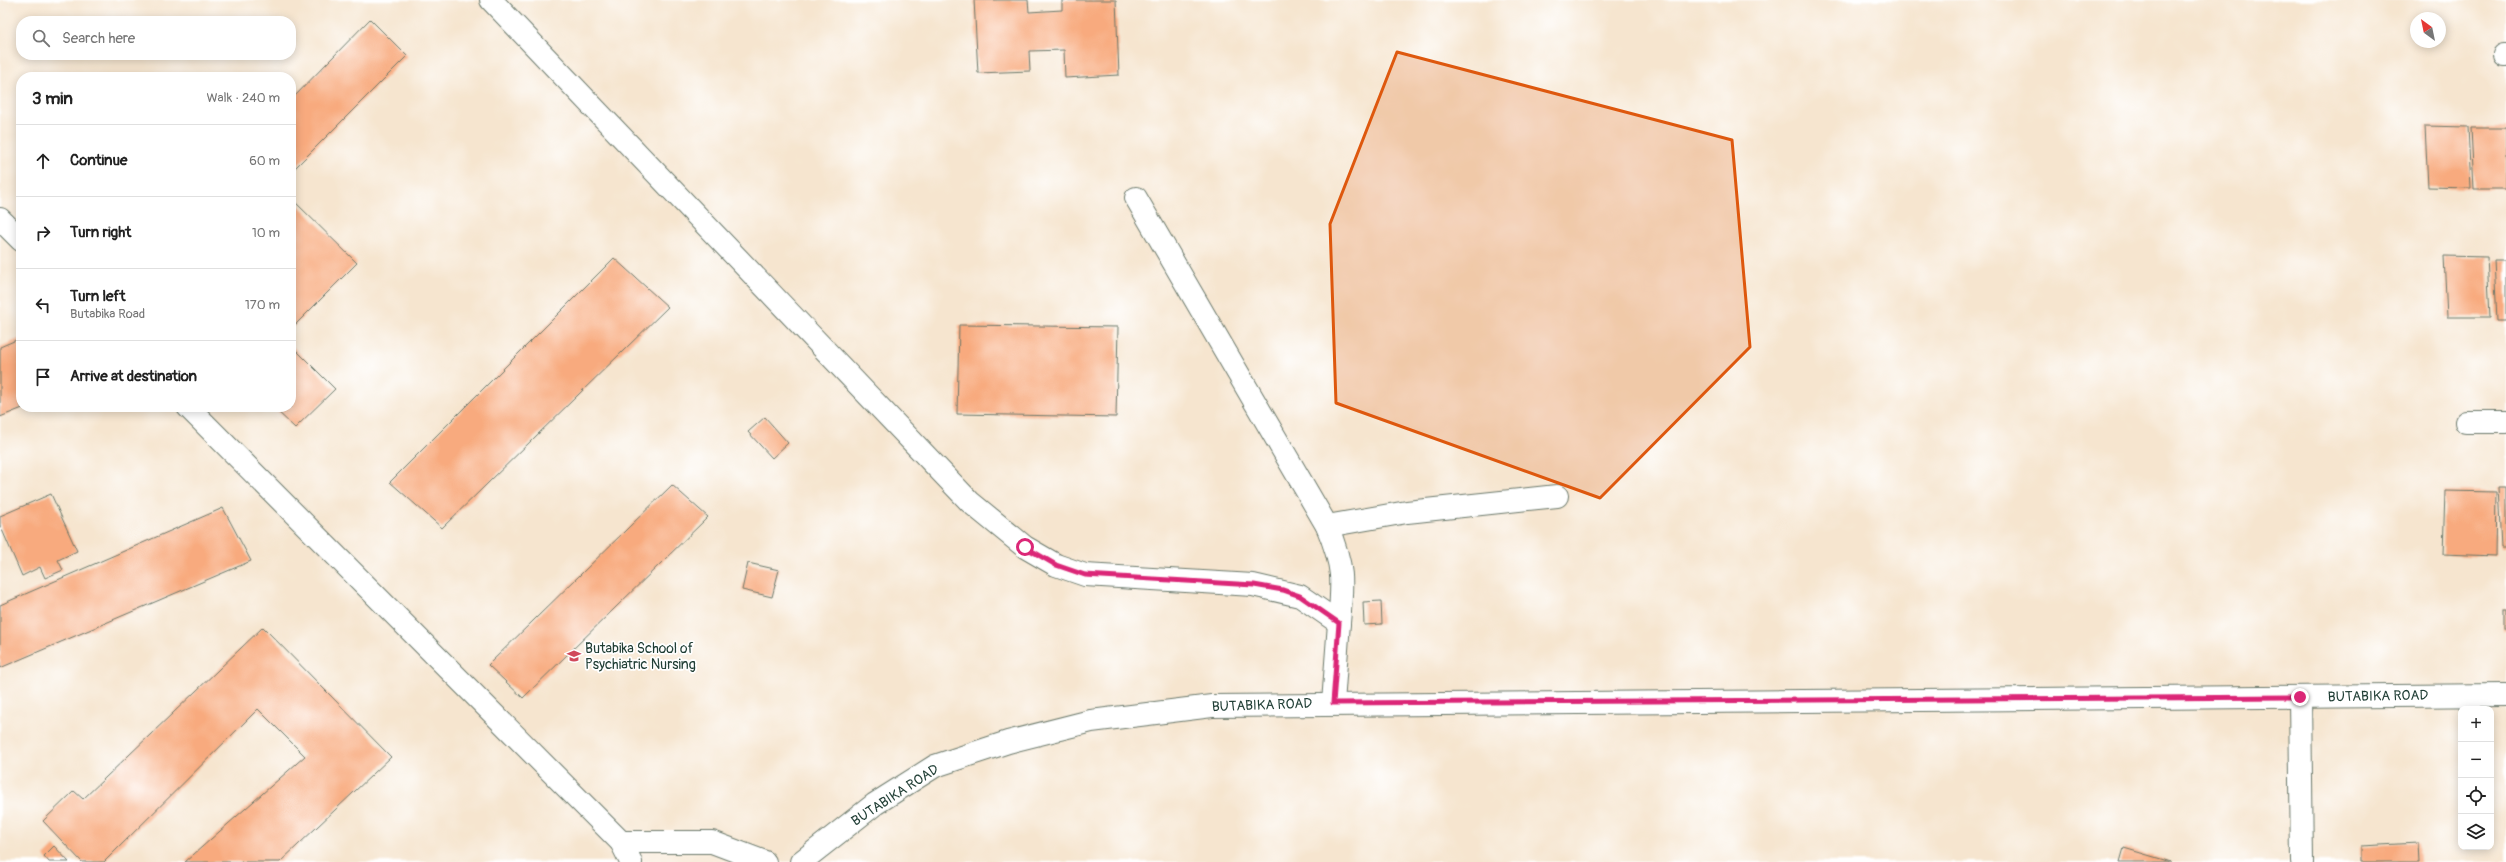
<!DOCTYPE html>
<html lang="en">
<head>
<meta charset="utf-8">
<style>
	:root { --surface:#fff; --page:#f2f2f2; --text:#222; --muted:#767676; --line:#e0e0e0 }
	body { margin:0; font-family:Pangolin,sans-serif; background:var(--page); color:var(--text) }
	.controls { position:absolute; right:12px; bottom:12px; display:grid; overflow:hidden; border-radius:8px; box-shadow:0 2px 10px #0003 }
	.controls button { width:36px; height:36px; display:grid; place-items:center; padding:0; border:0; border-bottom:1px solid var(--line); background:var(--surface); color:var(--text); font:20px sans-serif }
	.compass { position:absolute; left:2410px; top:12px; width:36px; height:36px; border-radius:50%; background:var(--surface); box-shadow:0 2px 10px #0003; rotate:327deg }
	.stop { position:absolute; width:12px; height:12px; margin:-9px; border:3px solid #db2777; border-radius:50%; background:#fff }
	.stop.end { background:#db2777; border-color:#fff; box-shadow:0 1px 4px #0008 }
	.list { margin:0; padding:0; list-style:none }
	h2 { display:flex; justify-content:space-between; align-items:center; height:52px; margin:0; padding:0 16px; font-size:17px }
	h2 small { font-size:13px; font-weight:400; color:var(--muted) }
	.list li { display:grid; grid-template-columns:26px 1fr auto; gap:12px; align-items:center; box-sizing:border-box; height:72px; padding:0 16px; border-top:1px solid var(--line) }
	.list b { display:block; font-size:15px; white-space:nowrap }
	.list p { margin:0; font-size:13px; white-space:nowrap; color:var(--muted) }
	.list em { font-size:13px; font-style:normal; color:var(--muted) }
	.icon { flex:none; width:22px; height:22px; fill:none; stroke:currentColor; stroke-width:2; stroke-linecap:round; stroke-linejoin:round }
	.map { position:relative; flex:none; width:2506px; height:862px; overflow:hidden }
	.search { position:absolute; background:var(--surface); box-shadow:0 2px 10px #0003; left:16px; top:16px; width:280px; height:44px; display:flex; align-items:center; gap:10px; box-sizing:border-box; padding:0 14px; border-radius:16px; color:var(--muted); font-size:15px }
	.panel { position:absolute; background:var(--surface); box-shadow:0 2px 10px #0003; left:16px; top:72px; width:280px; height:340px; border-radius:16px }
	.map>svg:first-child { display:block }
	.building { fill:#f8aa7e }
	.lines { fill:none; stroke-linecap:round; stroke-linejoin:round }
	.minor-casing { stroke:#6a786a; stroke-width:24 }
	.minor { stroke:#fff; stroke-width:22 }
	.route { stroke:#db2777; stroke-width:5 }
	.marked { fill:#de580e; fill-opacity:0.2; stroke:#de580e; stroke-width:3; stroke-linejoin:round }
	.labels { text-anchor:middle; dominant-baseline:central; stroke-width:3.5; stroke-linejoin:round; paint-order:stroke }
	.poi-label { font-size:14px; fill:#1f3d34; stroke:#fff; text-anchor:start }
	.street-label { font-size:14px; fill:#1f3d34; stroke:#fff }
</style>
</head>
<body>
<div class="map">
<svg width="2506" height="862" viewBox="0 0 2506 862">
	<rect width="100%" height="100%" fill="#fff"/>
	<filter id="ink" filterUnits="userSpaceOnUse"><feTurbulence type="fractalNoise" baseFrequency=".025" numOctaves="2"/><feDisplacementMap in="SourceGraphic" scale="8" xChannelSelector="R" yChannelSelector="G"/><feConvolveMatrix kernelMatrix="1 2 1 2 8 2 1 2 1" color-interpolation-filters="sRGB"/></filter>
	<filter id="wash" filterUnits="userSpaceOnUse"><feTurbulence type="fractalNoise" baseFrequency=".012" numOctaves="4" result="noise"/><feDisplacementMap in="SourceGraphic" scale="16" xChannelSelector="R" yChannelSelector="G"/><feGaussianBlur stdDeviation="0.9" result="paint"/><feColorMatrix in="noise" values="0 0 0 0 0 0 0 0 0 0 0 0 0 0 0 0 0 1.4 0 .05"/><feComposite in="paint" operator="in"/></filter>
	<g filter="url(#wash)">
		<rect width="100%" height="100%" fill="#f6e5cf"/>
		<g id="blocks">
			<g class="building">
				<polygon points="974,0 1028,0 1029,12 1062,10 1062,0 1116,0 1119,75 1065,78 1064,50 1029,51 1030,71 978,73"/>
				<polygon points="370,19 407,56 291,172 291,100"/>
				<polygon points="2425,126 2468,127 2471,188 2428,187"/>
				<polygon points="2471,128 2506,128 2506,189 2474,189"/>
				<polygon points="291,198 357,263 291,329"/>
				<polygon points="2444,256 2487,257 2490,317 2447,317"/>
				<polygon points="614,258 668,307 442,528 390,482"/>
				<polygon points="2494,260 2506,260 2506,321 2497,321"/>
				<polygon points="959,325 1118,327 1116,417 957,414"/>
				<polygon points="21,338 21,407 25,407 0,417 0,347"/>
				<polygon points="291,345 335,389 295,428 273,407 291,407"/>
				<polygon points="765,417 788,443 772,458 748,432"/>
				<polygon points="672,485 708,517 523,698 488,665"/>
				<polygon points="2498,487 2506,487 2506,548 2501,548"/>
				<polygon points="2445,491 2496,492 2495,556 2443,554"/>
				<polygon points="51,494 77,551 58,560 63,570 45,578 40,567 22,576 0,525 0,516"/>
				<polygon points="223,508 251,561 0,668 0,605"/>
				<polygon points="748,563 779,570 772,597 742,590"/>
				<polygon points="1381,601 1382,624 1364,625 1363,602"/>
				<rect x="2503" y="608" width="3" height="21"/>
				<polygon points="263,627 391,757 280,862 185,862 305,756 258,709 104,862 82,862 43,821 74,791 83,799"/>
				<polygon points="2418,843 2419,862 2361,862 2361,846"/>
				<polygon points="54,846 69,862 49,862 44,856"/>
				<polygon points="2124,848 2171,862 2120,862"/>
			</g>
		</g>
	</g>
	<g filter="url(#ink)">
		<use href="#blocks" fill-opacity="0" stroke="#6a786a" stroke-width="1"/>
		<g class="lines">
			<defs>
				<g id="minor">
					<polyline points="491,0 970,502 1025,547 1056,565 1085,575 1253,585 1300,596 1339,623 1333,703"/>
					<polyline points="2504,55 2506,55"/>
					<path d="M1136 198 1327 526C1344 567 1343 580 1339 623"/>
					<polyline points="0,219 21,240"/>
					<polyline points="188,407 621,842 631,862"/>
					<polyline points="2466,422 2506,422"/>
					<polyline points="1327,526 1407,512 1557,496"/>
					<polyline points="2300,697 2302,862"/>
					<polyline points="621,842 712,842 765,862"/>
					<polyline points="801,862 875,804 935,766 1008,742 1091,721 1212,706 2506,695"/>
				</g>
			</defs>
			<use href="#minor" class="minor-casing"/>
			<use href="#minor" class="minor"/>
		</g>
	</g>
	<g class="lines" filter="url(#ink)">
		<polyline class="route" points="1025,547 1056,565 1085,575 1254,585 1283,590 1300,596 1339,623 1333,703 2300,697"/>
	</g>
	<path class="marked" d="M1397 52 1732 140 1750 347 1600 498 1336 403 1330 224Z"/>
	<defs>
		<symbol id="school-bare" viewBox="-9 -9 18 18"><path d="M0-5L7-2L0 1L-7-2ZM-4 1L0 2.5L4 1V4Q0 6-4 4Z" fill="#d1495b" stroke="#fff" stroke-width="2.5" paint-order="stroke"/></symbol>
	</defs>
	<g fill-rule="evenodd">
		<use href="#school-bare" x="564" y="646" width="20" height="20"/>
	</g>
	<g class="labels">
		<g class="poi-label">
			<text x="585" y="648">Butabika School of<tspan x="585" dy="16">Psychiatric Nursing</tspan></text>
		</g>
		<g class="street-label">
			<text transform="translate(2378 696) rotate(-1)">BUTABIKA ROAD</text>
			<text transform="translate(1262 705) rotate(-2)">BUTABIKA ROAD</text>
			<text transform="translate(895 795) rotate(-33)">BUTABIKA ROAD</text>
		</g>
	</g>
</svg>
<div class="controls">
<button>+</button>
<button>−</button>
<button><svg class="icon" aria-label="locate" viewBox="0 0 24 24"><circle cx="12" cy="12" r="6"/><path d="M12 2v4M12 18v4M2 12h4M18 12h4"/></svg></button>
<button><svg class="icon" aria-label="layers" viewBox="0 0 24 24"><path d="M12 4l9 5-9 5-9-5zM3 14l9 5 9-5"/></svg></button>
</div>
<svg class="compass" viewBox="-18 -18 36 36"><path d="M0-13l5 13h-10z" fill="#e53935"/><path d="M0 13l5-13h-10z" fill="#767676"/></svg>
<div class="stop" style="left:1025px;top:547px"></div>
<div class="stop end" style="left:2300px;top:697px"></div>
<div class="search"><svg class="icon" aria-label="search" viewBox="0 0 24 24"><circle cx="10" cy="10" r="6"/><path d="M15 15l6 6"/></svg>Search here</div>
<section class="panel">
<h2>3 min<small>Walk · 240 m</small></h2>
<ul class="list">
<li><svg class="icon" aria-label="ahead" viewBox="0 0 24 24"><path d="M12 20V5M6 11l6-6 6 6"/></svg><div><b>Continue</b></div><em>60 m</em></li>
<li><svg class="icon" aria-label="right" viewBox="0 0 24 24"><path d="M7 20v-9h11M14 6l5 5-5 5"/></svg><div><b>Turn right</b></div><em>10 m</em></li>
<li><svg class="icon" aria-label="left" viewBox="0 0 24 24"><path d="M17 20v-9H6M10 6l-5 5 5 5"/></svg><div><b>Turn left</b><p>Butabika Road</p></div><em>170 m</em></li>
<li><svg class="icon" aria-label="arrive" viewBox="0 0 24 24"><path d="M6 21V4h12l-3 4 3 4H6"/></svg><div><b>Arrive at destination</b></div></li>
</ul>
</section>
</div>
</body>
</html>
